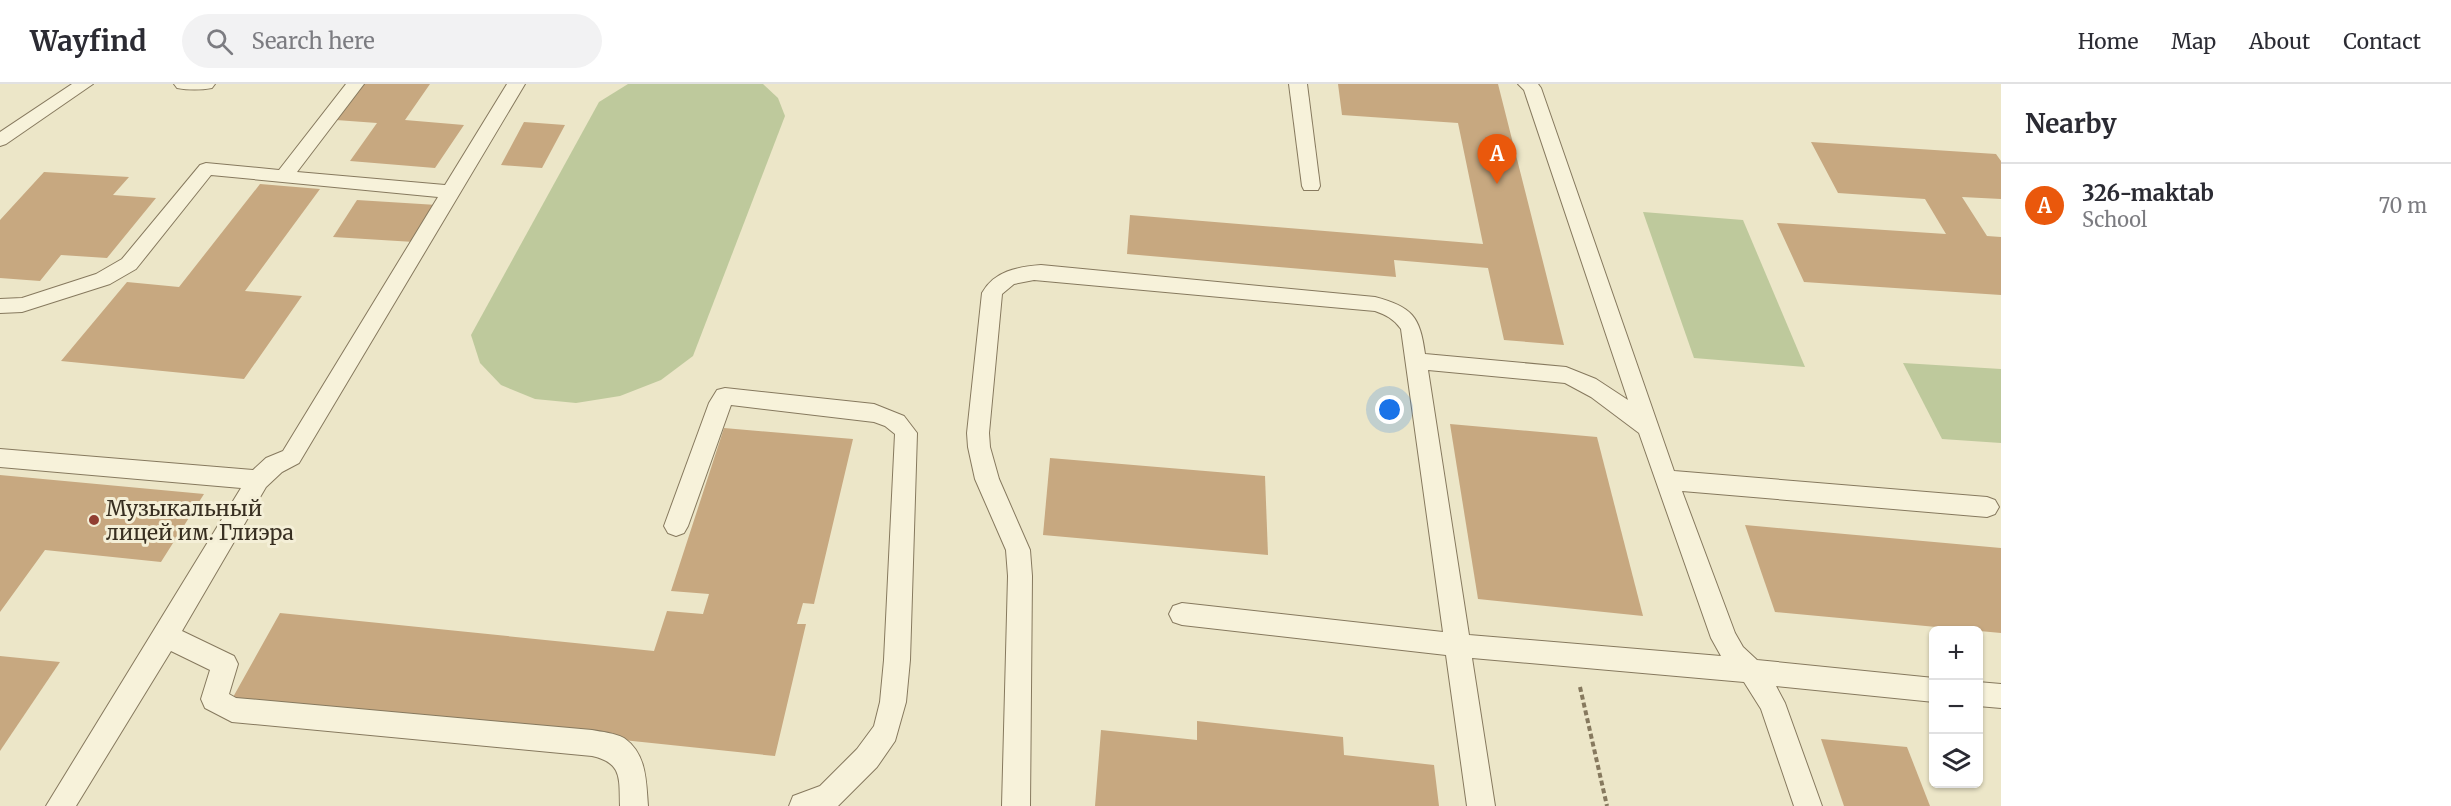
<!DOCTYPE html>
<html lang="en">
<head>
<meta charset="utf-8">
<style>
	:root { --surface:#fff; --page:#f2f2f3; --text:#2b2b33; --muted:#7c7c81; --line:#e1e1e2; --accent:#ea580c }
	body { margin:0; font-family:Merriweather,serif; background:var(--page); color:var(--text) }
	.controls { position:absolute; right:18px; bottom:18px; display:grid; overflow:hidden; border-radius:9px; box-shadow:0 2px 4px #0004 }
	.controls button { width:54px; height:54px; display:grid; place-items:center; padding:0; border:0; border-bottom:2px solid var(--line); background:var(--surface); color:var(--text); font:30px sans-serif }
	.you { position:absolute; left:1390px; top:326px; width:21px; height:21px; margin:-15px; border:4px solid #fff; border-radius:50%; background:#1a73e8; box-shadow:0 0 0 9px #1a73e833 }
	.badge { display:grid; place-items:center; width:39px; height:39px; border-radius:50%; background:var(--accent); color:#fff; font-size:20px; font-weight:700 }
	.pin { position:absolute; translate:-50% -50px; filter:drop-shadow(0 2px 3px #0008) }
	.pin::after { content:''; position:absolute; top:32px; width:21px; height:18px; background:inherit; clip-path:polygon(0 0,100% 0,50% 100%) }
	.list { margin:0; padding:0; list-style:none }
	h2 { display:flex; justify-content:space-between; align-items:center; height:78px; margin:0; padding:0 24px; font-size:26px }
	h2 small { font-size:20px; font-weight:400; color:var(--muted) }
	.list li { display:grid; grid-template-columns:39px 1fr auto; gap:18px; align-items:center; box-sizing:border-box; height:84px; padding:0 24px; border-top:2px solid var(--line) }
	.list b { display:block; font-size:22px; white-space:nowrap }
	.list p { margin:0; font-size:20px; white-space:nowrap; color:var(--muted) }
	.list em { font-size:20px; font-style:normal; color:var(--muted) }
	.icon { flex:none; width:33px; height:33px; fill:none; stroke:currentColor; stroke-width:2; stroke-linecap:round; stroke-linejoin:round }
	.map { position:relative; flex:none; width:2001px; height:722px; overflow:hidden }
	header { display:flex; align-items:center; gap:36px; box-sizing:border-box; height:84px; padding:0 30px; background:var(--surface); border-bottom:2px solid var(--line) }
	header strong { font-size:28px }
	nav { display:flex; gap:33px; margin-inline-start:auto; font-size:21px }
	.search { width:420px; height:54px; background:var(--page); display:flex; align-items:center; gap:15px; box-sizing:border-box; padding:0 21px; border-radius:33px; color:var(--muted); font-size:22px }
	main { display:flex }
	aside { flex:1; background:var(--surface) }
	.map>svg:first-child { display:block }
	.green { fill:#bec99c }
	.building { fill:#c7a880 }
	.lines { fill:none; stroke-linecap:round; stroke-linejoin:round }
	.lane-casing { stroke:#86795e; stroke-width:2 }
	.path { stroke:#86795e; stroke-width:4; stroke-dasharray:5 3; stroke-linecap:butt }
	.lane { fill:#f7f2da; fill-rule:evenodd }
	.poi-dot { fill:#913f32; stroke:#f4efd7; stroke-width:2 }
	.labels { text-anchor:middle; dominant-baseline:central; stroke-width:6; stroke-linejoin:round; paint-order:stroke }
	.poi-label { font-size:21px; fill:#382f21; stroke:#f4efd7; text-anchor:start }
</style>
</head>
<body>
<header>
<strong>Wayfind</strong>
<div class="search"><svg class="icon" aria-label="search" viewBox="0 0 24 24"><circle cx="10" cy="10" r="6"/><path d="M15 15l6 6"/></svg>Search here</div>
<nav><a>Home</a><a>Map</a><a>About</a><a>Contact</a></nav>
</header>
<main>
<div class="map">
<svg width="2001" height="722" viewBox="0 0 2001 722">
	<rect width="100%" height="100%" fill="#ece6c8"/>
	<g class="green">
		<polygon points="628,0 763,0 778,14 785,32 693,272 661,296 620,312 576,319 535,315 501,301 480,279 471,251 599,18"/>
		<polygon points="1643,128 1743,136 1805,283 1694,274"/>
		<polygon points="1903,279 2001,285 2001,359 1942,355"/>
	</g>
	<g class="building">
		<polygon points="363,0 430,0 405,36 464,41 435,84 350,77 377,39 336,36"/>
		<polygon points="1338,0 1498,0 1564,261 1504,256 1488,184 1394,176 1396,193 1127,170 1130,131 1483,160 1458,39 1342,31"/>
		<polygon points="524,38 565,41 542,84 501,81"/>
		<polygon points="1811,58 1996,70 2001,77 2001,115 1962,113 1987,152 2001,153 2001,211 1804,198 1777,139 1946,150 1925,115 1838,109"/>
		<polygon points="44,88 129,93 113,111 156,114 107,174 61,171 40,197 0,194 0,136"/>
		<polygon points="260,100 320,105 245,207 302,212 244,295 61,277 127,198 179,203"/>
		<polygon points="357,116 437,121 414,158 333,153"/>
		<polygon points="1450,340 1597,353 1643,532 1478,515"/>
		<polygon points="724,344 853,355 814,520 803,519 797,540 806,540 775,672 232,615 280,529 654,567 667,527 703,530 709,510 671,507"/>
		<polygon points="1050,374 1265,392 1268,471 1043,451"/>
		<polygon points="0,391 204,410 161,478 45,466 0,528"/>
		<polygon points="1745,441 2001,464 2001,549 1775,528"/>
		<polygon points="0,572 60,578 0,667"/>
		<polygon points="1197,637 1343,653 1344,671 1434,681 1439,722 1095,722 1101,646 1197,656"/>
		<polygon points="1821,655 1907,663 1930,722 1844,722"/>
	</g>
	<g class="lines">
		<defs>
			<g id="lane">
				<polygon points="72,0 93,0 6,60 0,62 0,48"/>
				<path d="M174 0H215L212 4C201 6 188 6 177 4Z"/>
				<path d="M346 0H364L297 88 445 101 507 0H525L299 379 282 388 266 403 182 547 234 572 238 580 229 610 236 614 592 646C602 648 615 649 624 654 647 670 646 697 648 722H620C619 695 623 679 592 672L232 638 205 624 201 615 210 586 171 567 76 722H46L241 404 0 383V365L253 386 266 374 283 367 438 113 211 91 136 185 110 200 22 228 0 229V215L22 214 96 190 122 175 200 81 206 79 279 86Z"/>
				<polygon points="1289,0 1307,0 1320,102 1318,106 1304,106 1302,102"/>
				<path d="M1518 0H1538L1541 4 1674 387 1987 413 1995 416 1999 423 1995 430 1987 433 1682 407 1735 549 1743 563 1757 576 1934 594V618L1776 602 1785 619 1822 722H1794L1761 625 1744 598 1472 574 1495 722H1467L1446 571 1182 541 1173 538 1169 530 1173 522 1182 519 1443 548 1401 245C1394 235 1386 231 1375 227L1034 196 1014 200 1002 210 989 349 990 363 999 395 1030 466 1032 492 1030 722H1002L1008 492 1006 466 975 395 968 363 967 349 982 209C994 187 1017 183 1041 181L1375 213C1412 223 1420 232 1425 270L1566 283 1596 295 1628 316 1524 6ZM1428 286 1565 299 1591 313 1639 349 1711 554 1721 572 1469 551Z"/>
				<polygon points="725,304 874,320 904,332 917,349 910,576 906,618 895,657 877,683 838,722 789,722 793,712 820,702 857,665 874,642 880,618 884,576 895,350 885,342 874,338 731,321 688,442 684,449 676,452 668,449 664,442 709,319 717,306"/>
				<polygon points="1978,598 2001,600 2001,624 1978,622"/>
			</g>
		</defs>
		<use href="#lane" class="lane-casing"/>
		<polyline class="path" points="1580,603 1607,722"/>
		<use href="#lane" class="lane"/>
	</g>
	<circle class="poi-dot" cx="94" cy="436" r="6"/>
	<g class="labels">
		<g class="poi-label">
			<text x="106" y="424">Музыкальный<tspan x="106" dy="24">лицей им. Глиэра</tspan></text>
		</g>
	</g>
</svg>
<div class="controls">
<button>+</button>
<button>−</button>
<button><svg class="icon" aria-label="layers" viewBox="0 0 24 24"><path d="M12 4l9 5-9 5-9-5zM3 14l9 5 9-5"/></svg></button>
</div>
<div class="you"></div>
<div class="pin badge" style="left:1497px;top:100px">A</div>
</div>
<aside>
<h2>Nearby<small></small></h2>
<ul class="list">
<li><span class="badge">A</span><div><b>326-maktab</b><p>School</p></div><em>70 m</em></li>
</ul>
</aside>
</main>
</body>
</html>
